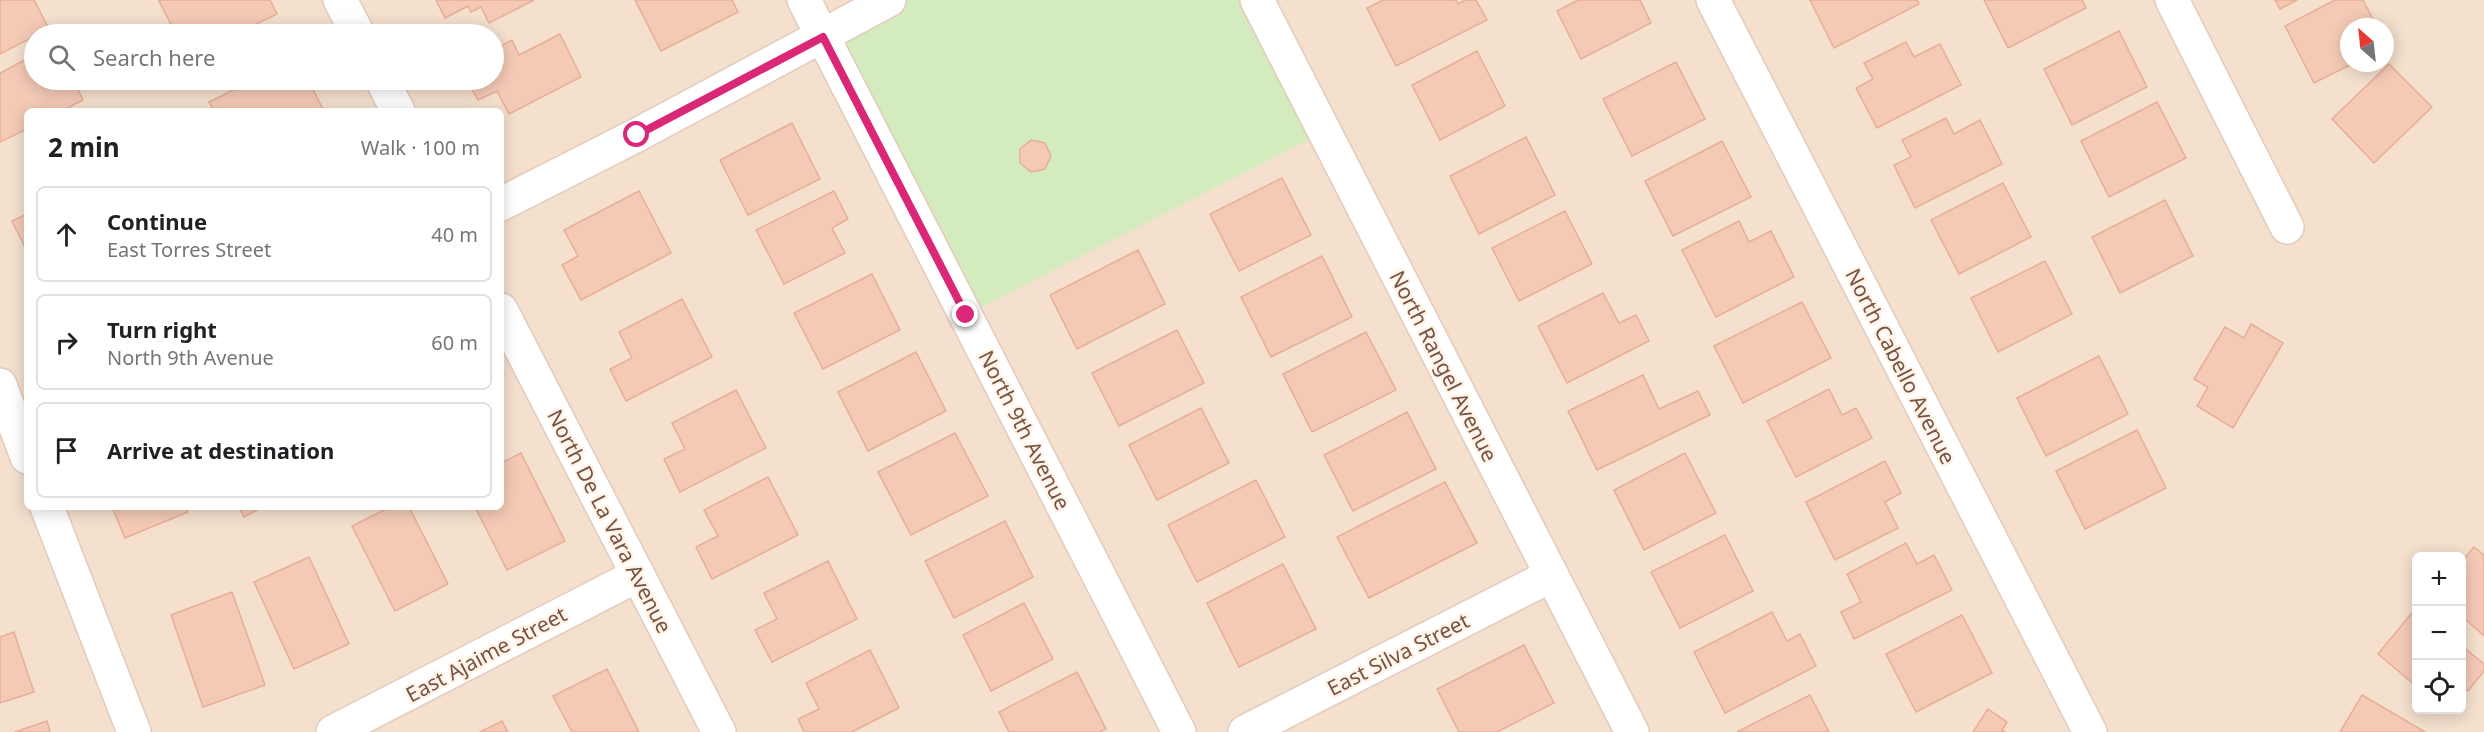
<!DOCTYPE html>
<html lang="en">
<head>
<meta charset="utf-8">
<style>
	:root { --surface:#fff; --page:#f6f6f6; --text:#202124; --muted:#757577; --line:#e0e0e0 }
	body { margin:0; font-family:"Noto Sans",sans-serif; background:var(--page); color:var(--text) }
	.controls { position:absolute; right:18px; bottom:18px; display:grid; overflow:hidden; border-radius:9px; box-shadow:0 3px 15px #0003 }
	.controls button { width:54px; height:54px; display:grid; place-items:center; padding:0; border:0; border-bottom:2px solid var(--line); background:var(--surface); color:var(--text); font:30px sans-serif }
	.compass { position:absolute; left:2340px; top:18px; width:54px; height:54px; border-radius:50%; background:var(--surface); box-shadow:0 3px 15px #0003; rotate:333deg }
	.stop { position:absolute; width:18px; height:18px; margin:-14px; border:4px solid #db2777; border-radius:50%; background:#fff }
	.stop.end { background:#db2777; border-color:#fff; box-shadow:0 2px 6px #0008 }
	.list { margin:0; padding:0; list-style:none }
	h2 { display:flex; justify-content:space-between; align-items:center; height:78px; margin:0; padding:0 24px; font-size:26px }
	h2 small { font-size:20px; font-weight:400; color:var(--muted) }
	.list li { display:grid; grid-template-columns:39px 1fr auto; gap:18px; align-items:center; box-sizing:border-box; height:96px; margin:0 12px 12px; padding:0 12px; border:2px solid var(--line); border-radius:9px }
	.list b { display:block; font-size:22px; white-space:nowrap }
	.list p { margin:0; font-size:20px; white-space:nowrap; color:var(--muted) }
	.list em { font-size:20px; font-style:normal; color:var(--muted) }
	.icon { flex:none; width:33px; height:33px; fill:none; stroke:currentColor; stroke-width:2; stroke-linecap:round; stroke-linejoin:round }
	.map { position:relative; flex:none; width:2484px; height:732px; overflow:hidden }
	.search { position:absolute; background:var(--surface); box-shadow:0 3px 15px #0003; left:24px; top:24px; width:480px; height:66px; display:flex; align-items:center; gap:15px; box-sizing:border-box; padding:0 21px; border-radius:33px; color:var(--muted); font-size:22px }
	.panel { position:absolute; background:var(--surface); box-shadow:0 3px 15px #0003; left:24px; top:108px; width:480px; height:402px; border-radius:9px }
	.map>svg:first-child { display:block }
	.residential { fill:#f5e0ce; fill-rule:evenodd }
	.green { fill:#d4ebbe }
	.building { fill:#f4cab6; stroke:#e7ae96; stroke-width:1.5 }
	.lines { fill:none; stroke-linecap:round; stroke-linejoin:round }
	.street-casing { stroke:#e2cbbc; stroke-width:36 }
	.street { stroke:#fff; stroke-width:33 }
	.route { stroke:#db2777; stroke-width:8 }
	.labels { text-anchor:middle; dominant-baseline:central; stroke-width:5; stroke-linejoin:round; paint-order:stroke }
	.street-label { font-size:21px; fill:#755346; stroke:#fff4e7 }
</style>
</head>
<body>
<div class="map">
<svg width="2484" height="732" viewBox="0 0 2484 732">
	<rect width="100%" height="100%" fill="#fdefe0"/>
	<path class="residential" d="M0 0H2484V732H0ZM2349 27H2385V63H2349ZM34 34H494V80H34ZM27 111H501V507H27ZM2416 556H2462V710H2416Z"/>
	<polygon class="green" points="889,0 1257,0 1324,132 966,315 823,37"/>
	<g class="building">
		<polygon points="0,0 34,0 49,29 0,54"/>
		<polygon points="161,0 270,0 277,14 236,34 176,34 159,1"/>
		<polygon points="436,0 534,0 489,23 481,7 471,12 468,6 445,18"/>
		<polygon points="635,0 732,0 738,12 661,51"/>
		<polygon points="1383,0 1456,0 1458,4 1465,0 1476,0 1487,20 1396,66 1367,8"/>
		<polygon points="1578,0 1640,0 1651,23 1581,59 1557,11"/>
		<polygon points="1810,0 1917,0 1919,4 1834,48"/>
		<polygon points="1984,0 2082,0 2086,8 2008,48"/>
		<polygon points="2275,0 2297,0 2280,9"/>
		<polygon points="2335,0 2363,0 2377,27 2349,27 2349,63 2354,63 2314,83 2285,26"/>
		<polygon points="2119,31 2147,87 2072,125 2044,69"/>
		<polygon points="560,34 581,77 509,114 497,91 478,100 467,80 494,80 494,50 512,40 519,55"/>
		<polygon points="1906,42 1914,57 1940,44 1961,85 1877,128 1856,88 1873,79 1864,63"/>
		<polygon points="1477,51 1505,106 1440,140 1412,85"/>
		<polygon points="34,55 34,80 73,80 83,100 62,111 27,111 27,129 0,142 0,73"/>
		<polygon points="1676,62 1705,119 1632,156 1603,99"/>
		<polygon points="2389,64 2432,107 2374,163 2332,119"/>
		<polygon points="253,80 308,80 324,111 214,111 209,102"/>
		<polygon points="2157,102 2186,158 2109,197 2081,141"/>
		<polygon points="1946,118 1954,134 1980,120 2002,164 1915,208 1894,165 1911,157 1902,140"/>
		<polygon points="792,123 820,179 748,215 720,160"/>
		<polygon points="1526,137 1555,195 1479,234 1450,176"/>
		<polygon points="1031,140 1045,143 1051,156 1045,169 1031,172 1020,163 1020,149"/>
		<polygon points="1722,141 1751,197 1673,236 1645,181"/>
		<polygon points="1282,178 1311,235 1239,271 1210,214"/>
		<polygon points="2003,183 2031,237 1959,274 1931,220"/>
		<polygon points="639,191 671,253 581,300 562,265 578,256 564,230"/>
		<polygon points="834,191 848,219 832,228 845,253 784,284 756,230"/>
		<polygon points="2165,200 2193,256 2120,293 2092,237"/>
		<polygon points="1565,211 1592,264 1519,301 1492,248"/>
		<polygon points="27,214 27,251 12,221"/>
		<polygon points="1739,221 1749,242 1771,231 1794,277 1716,317 1682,250"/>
		<polygon points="1138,250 1165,304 1077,349 1050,295"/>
		<polygon points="1322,256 1352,317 1271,357 1241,297"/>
		<polygon points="2045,261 2072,314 1998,352 1971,298"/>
		<polygon points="872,274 900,330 823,369 794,313"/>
		<polygon points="1603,293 1619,323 1636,315 1649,341 1567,383 1538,326"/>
		<polygon points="682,299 712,357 626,401 610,369 632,358 619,332"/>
		<polygon points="1802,302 1831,358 1743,403 1714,346"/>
		<polygon points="2251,324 2283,343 2233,428 2197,406 2208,387 2194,379 2225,327 2244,338"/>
		<polygon points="1177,330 1204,383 1119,426 1092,373"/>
		<polygon points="1366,332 1396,390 1312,432 1283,374"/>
		<polygon points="916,352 946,411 868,451 838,392"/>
		<polygon points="2099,356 2128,414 2046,456 2017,398"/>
		<polygon points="1643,375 1659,409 1698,391 1710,415 1597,470 1568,411"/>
		<polygon points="1829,389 1842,415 1856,408 1872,438 1796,477 1767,421"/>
		<polygon points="736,390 766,448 680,492 664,459 685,449 672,423"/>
		<polygon points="1201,408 1229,463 1157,500 1129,445"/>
		<polygon points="1407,412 1436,469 1353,511 1324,455"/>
		<polygon points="2137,430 2166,488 2085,529 2056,471"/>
		<polygon points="955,433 988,496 911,535 878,472"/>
		<polygon points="521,453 565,541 507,570 475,507 501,507 501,463"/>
		<polygon points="1685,453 1716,513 1644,550 1614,490"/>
		<polygon points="1885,461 1901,493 1885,502 1898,528 1835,560 1806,502"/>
		<polygon points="768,477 798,535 712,579 696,547 718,536 704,510"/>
		<polygon points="1256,480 1285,537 1197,582 1168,525"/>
		<polygon points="1445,482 1477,543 1369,598 1337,537"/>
		<polygon points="112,507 185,507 188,512 125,538"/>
		<polygon points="239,507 263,507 244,517"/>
		<polygon points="390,507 409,507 448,584 395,611 352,526"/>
		<polygon points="1005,521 1033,577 954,618 925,561"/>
		<polygon points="1725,535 1753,591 1680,628 1651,572"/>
		<polygon points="1906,543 1917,564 1934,555 1952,590 1854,639 1841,612 1861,602 1847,574"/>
		<polygon points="2474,547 2484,555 2484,636 2462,616 2462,561"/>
		<polygon points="309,557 349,644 294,669 254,582"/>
		<polygon points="828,561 857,619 772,662 755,630 777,619 764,593"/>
		<polygon points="1283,564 1316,629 1239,667 1207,603"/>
		<polygon points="232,592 265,685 203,707 171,615"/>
		<polygon points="1024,603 1053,659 991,691 963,635"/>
		<polygon points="2416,608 2416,686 2378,654"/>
		<polygon points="1772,612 1787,641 1800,634 1816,666 1725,713 1694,652"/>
		<polygon points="1962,615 1992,673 1916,712 1886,654"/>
		<polygon points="14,632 34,692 0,703 0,637"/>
		<polygon points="1524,645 1554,703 1497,732 1459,732 1437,689"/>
		<polygon points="2462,646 2484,664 2484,671 2468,691 2462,686"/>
		<polygon points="870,650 899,708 852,732 804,732 798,719 819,709 806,683"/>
		<polygon points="607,669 639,732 572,732 553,696"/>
		<polygon points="1077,672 1106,729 1100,732 1009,732 999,712"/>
		<polygon points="1810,695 1829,732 1737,732"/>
		<polygon points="2362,695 2425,732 2340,732"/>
		<polygon points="1988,709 2007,722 2002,730 2005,732 1973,732"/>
		<polygon points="47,721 50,732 15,732"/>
		<polygon points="502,721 508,732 480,732"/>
	</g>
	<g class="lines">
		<defs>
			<g id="street">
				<polyline points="340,0 358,34"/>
				<polyline points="804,0 1179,732"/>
				<polyline points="1257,0 1632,732"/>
				<polyline points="1713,0 2090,732"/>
				<polyline points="2172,0 2287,227"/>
				<polyline points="382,80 398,111"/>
				<polyline points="501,204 637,135 889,0"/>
				<polyline points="501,310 719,732"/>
				<polyline points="0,385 27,457"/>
				<polyline points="47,507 134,732"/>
				<polyline points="333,732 638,575"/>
				<polyline points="1245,732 1552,575"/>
			</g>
		</defs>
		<use href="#street" class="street-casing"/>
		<use href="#street" class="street"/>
	</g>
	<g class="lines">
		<polyline class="route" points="637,135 823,37 966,315"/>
	</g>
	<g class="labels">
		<g class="street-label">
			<text transform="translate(1444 366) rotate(63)">North Rangel Avenue</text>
			<text transform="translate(1901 366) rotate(63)">North Cabello Avenue</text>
			<text transform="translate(1025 430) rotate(63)">North 9th Avenue</text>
			<text transform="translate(610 521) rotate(63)">North De La Vara Avenue</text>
			<text transform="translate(486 654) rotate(-28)">East Ajaime Street</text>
			<text transform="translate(1398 654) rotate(-27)">East Silva Street</text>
		</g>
	</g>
</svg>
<div class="controls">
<button>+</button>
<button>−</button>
<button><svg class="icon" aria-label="locate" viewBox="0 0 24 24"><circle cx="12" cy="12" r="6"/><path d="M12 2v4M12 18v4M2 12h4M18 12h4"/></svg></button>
</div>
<svg class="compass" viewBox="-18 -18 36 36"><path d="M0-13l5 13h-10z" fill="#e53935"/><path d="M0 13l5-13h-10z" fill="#757577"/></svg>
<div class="stop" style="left:637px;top:135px"></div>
<div class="stop end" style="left:966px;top:315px"></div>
<div class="search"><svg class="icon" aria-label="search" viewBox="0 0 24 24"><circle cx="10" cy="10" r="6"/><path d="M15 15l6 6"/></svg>Search here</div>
<section class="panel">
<h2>2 min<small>Walk · 100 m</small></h2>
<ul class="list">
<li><svg class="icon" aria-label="ahead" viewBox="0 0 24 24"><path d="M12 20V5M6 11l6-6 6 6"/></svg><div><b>Continue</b><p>East Torres Street</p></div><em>40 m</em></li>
<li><svg class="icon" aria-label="right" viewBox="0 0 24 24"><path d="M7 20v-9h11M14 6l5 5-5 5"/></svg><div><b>Turn right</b><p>North 9th Avenue</p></div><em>60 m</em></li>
<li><svg class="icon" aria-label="arrive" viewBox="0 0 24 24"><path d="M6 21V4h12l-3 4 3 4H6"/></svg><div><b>Arrive at destination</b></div></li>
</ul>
</section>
</div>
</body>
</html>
